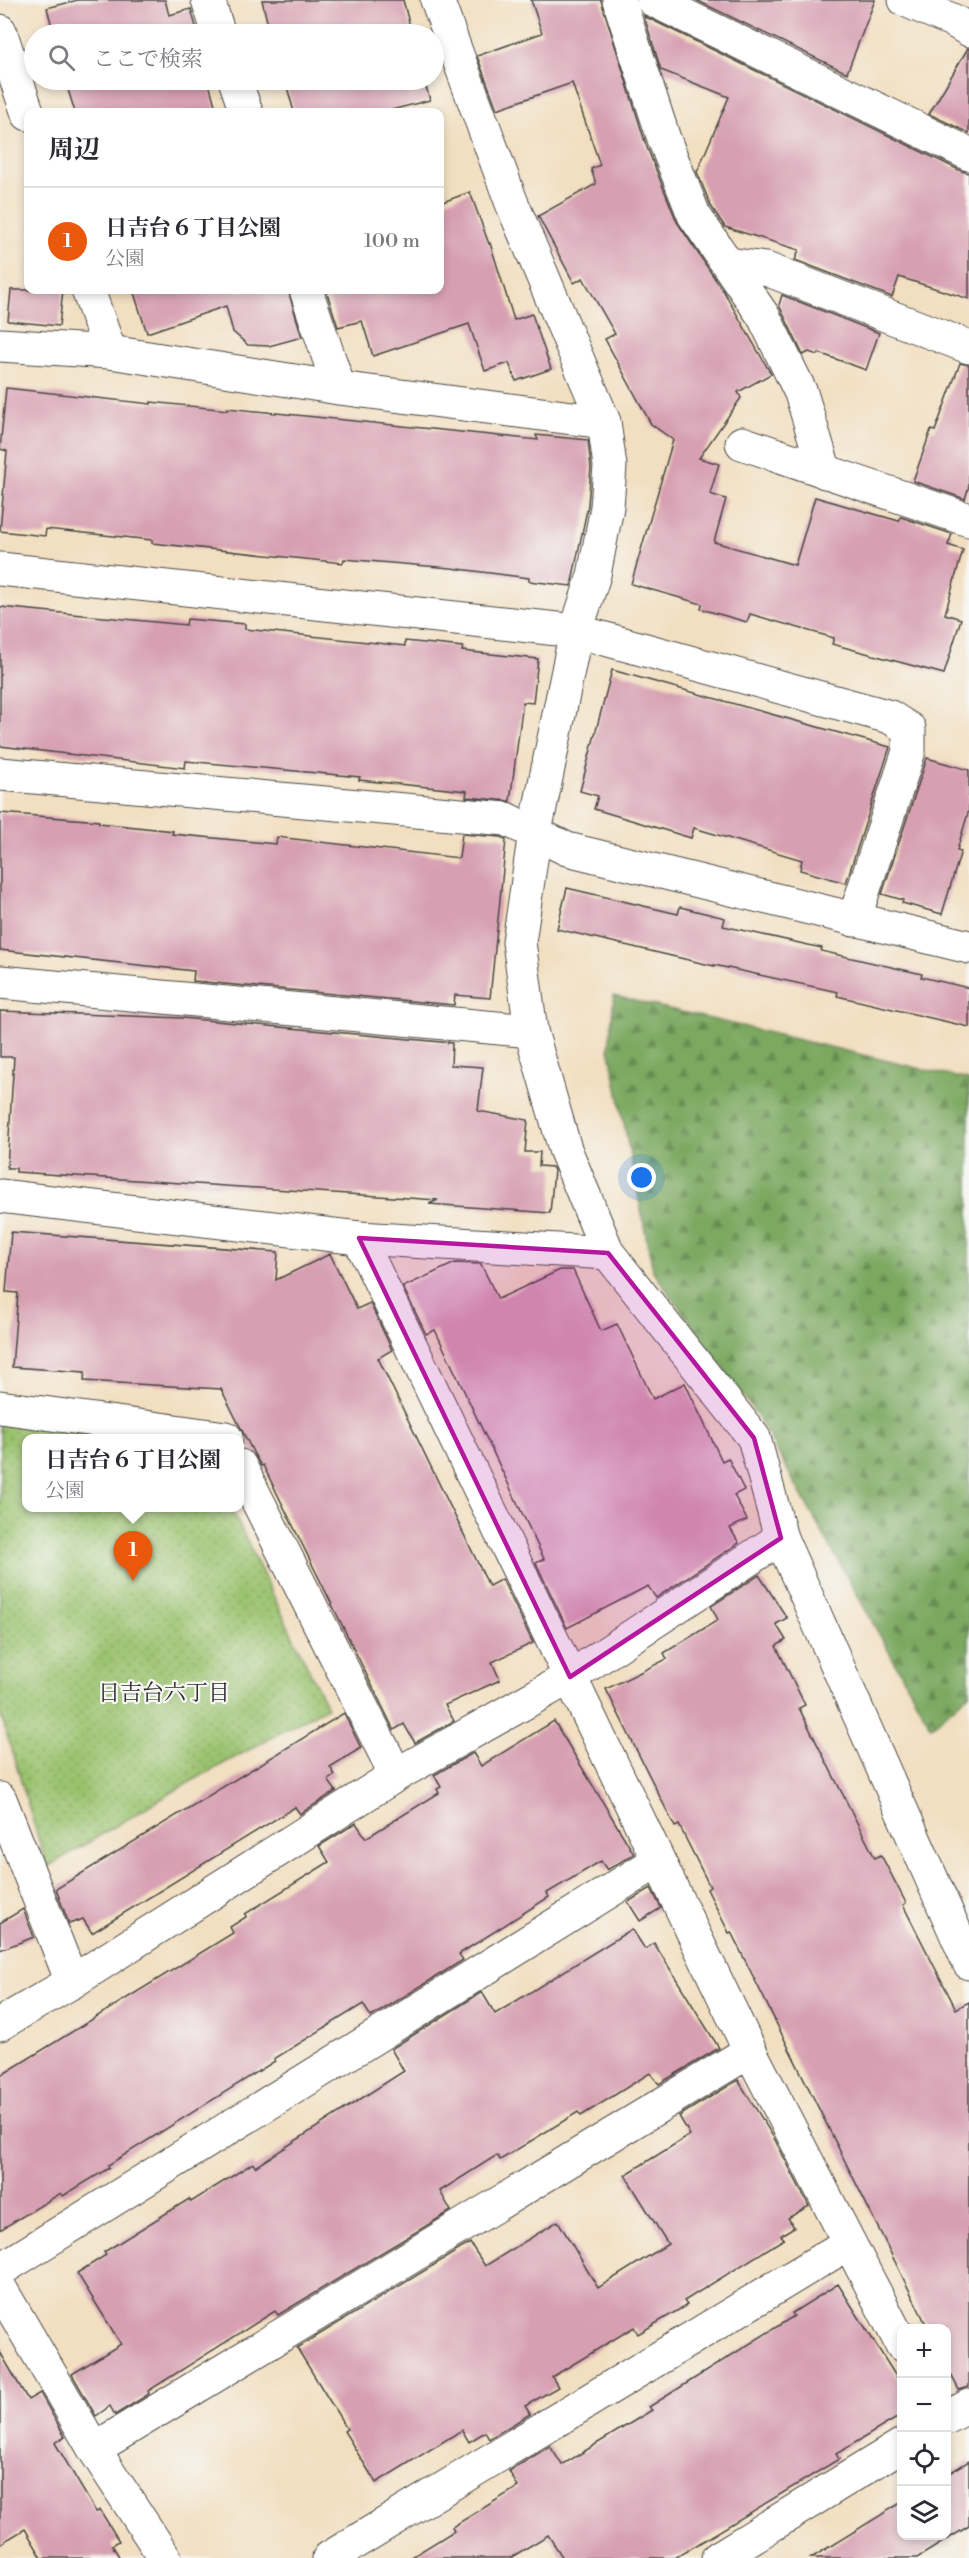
<!DOCTYPE html>
<html lang="ja">
<head>
<meta charset="utf-8">
<style>
	:root { --surface:#fff; --page:#f2f2f3; --text:#2b2b33; --muted:#7c7c81; --line:#e1e1e2; --accent:#ea580c }
	body { margin:0; font-family:"Libre Bodoni","Noto Serif JP",serif; background:var(--page); color:var(--text) }
	.controls { position:absolute; right:18px; bottom:18px; display:grid; overflow:hidden; border-radius:12px; box-shadow:0 3px 9px #0003 }
	.controls button { width:54px; height:54px; display:grid; place-items:center; padding:0; border:0; border-bottom:2px solid var(--line); background:var(--surface); color:var(--text); font:30px sans-serif }
	.you { position:absolute; left:642px; top:1178px; width:21px; height:21px; margin:-15px; border:4px solid #fff; border-radius:50%; background:#1a73e8; box-shadow:0 0 0 9px #1a73e833 }
	.badge { display:grid; place-items:center; width:39px; height:39px; border-radius:50%; background:var(--accent); color:#fff; font-size:20px; font-weight:700 }
	.pin { position:absolute; translate:-50% -50px; filter:drop-shadow(0 2px 3px #0008) }
	.pin::after { content:''; position:absolute; top:32px; width:21px; height:18px; background:inherit; clip-path:polygon(0 0,100% 0,50% 100%) }
	.popup { position:absolute; left:22px; top:1434px; width:222px; height:78px; box-sizing:border-box; display:grid; place-content:center; border-radius:12px; background:var(--surface); filter:drop-shadow(0 2px 4px #0005); font-size:20px; white-space:nowrap; color:var(--muted) }
	.popup b { font-size:22px; color:var(--text) }
	.popup::after { content:''; position:absolute; left:50%; top:100%; margin-left:-12px; border:12px solid transparent; border-top-color:var(--surface) }
	.list { margin:0; padding:0; list-style:none }
	h2 { display:flex; justify-content:space-between; align-items:center; height:78px; margin:0; padding:0 24px; font-size:26px }
	h2 small { font-size:20px; font-weight:400; color:var(--muted) }
	.list li { display:grid; grid-template-columns:39px 1fr auto; gap:18px; align-items:center; box-sizing:border-box; height:108px; padding:0 24px; border-top:2px solid var(--line) }
	.list b { display:block; font-size:22px; white-space:nowrap }
	.list p { margin:0; font-size:20px; white-space:nowrap; color:var(--muted) }
	.list em { font-size:20px; font-style:normal; color:var(--muted) }
	.icon { flex:none; width:33px; height:33px; fill:none; stroke:currentColor; stroke-width:2; stroke-linecap:round; stroke-linejoin:round }
	.map { position:relative; flex:none; width:969px; height:2558px; overflow:hidden }
	.search { position:absolute; background:var(--surface); box-shadow:0 3px 9px #0003; left:24px; top:24px; width:420px; height:66px; display:flex; align-items:center; gap:15px; box-sizing:border-box; padding:0 21px; border-radius:33px; color:var(--muted); font-size:22px }
	.panel { position:absolute; background:var(--surface); box-shadow:0 3px 9px #0003; left:24px; top:108px; width:420px; height:186px; border-radius:12px }
	.map>svg:first-child { display:block }
	.forest { fill:url(#forest-firs); stroke:#536a46; stroke-width:1.5 }
	.park { fill:url(#park-dots); stroke:#62764c; stroke-width:1.5 }
	.building { fill:#d7a0b2 }
	.lines { fill:none; stroke-linecap:round; stroke-linejoin:round }
	.street-casing { stroke:#494642; stroke-width:35 }
	.street { stroke:#fff; stroke-width:33 }
	.marked { fill:#b5179e; fill-opacity:0.2; stroke:#b5179e; stroke-width:4.5; stroke-linejoin:round }
	.labels { text-anchor:middle; dominant-baseline:central; stroke-width:4.5; stroke-linejoin:round; paint-order:stroke }
	.neighbourhood-label { font-size:22px; fill:#2b2b2b; stroke:#f6f6f2 }
</style>
</head>
<body>
<div class="map">
<svg width="969" height="2558" viewBox="0 0 969 2558">
	<defs>
		<pattern id="forest-firs" width="22" height="20" patternUnits="userSpaceOnUse" patternTransform="scale(1.5)"><rect width="22" height="20" fill="#7ba860"/><path d="M5 1l3.5 6h-7zM16 11l3.5 6h-7z" fill="#65894f"/></pattern>
		<pattern id="park-dots" width="8" height="8" patternUnits="userSpaceOnUse" patternTransform="scale(1.5)"><rect width="8" height="8" fill="#9ac26d"/><path d="M2 2h.1M6 6h.1" fill="none" stroke="#7e9e5a" stroke-width="1.8" stroke-linecap="round"/></pattern>
	</defs>
	<rect width="100%" height="100%" fill="#f6f6f2"/>
	<filter id="ink" filterUnits="userSpaceOnUse"><feTurbulence type="fractalNoise" baseFrequency=".0167" numOctaves="2"/><feDisplacementMap in="SourceGraphic" scale="12" xChannelSelector="R" yChannelSelector="G"/><feConvolveMatrix kernelMatrix="1 2 1 2 8 2 1 2 1" color-interpolation-filters="sRGB"/></filter>
	<filter id="wash" filterUnits="userSpaceOnUse"><feTurbulence type="fractalNoise" baseFrequency=".008" numOctaves="4" result="noise"/><feDisplacementMap in="SourceGraphic" scale="24" xChannelSelector="R" yChannelSelector="G"/><feGaussianBlur stdDeviation="1.35" result="paint"/><feColorMatrix in="noise" values="0 0 0 0 0 0 0 0 0 0 0 0 0 0 0 0 0 1.4 0 .05"/><feComposite in="paint" operator="in"/></filter>
	<g filter="url(#wash)">
		<rect width="100%" height="100%" fill="#f2dfc1"/>
		<polygon class="forest" points="614,996 969,1080 969,1694 931,1727 756,1414 653,1271 609,1048"/>
		<polygon class="park" points="0,1423 154,1438 27,1438 27,1508 231,1508 327,1707 181,1787 47,1867 0,1712"/>
		<g id="blocks">
			<g class="building">
				<polygon points="78,0 165,0 169,15 191,9 198,34 54,34 47,8"/>
				<polygon points="262,0 403,0 412,34 270,34"/>
				<polygon points="531,0 601,0 646,145 677,222 724,292 771,374 738,392 741,398 699,458 719,464 710,494 726,499 714,542 795,565 815,497 899,521 901,517 952,534 948,545 963,550 945,614 961,619 944,674 832,644 834,638 750,614 747,622 701,609 702,604 631,584 673,440 651,424 605,339 615,334 583,278 574,283 538,216 596,184 591,169 600,165 572,83 497,109 477,56 542,33"/>
				<polygon points="696,0 875,0 847,73"/>
				<polygon points="644,16 961,171 969,173 969,299 899,277 892,297 795,260 799,250 725,227 711,206 697,172 729,97 661,70"/>
				<polygon points="968,48 969,49 969,133 929,114"/>
				<polygon points="65,80 208,80 217,112 75,112"/>
				<polygon points="285,80 424,80 430,100 384,112 294,112"/>
				<polygon points="470,192 489,244 490,243 514,320 532,314 551,369 516,381 509,363 485,371 469,324 373,356 362,321 338,327 326,290 440,290 440,203"/>
				<polygon points="11,290 63,290 59,326 8,321"/>
				<polygon points="133,290 288,290 302,337 269,346 248,345 233,332 226,306 147,333"/>
				<polygon points="782,295 879,333 866,370 819,353 818,355 809,352 803,355 779,305"/>
				<polygon points="960,363 969,365 969,486 965,499 913,481 931,430 935,431"/>
				<polygon points="6,388 151,404 151,402 227,410 227,408 538,440 536,435 588,440 591,467 588,505 571,586 529,581 529,578 451,568 344,559 343,563 152,543 152,540 46,529 45,536 0,531 7,451 0,449"/>
				<polygon points="0,607 186,625 187,619 245,624 245,629 405,646 405,641 463,647 462,651 538,659 533,703 523,702 510,801 466,797 467,791 359,780 360,777 186,761 185,768 0,746"/>
				<polygon points="612,670 890,747 846,883 800,870 802,860 694,828 691,838 594,809 598,796 580,791"/>
				<polygon points="927,758 969,770 969,810 957,850 961,851 942,914 902,903 903,900 882,894"/>
				<polygon points="0,813 99,821 99,823 173,831 172,834 276,844 277,837 459,858 462,834 501,837 506,840 490,998 455,995 454,1005 193,981 194,971 0,950"/>
				<polygon points="567,888 678,914 680,907 725,918 723,926 822,948 821,951 922,974 921,977 969,988 969,1027 837,996 838,992 714,965 714,966 557,929"/>
				<polygon points="0,1011 182,1018 452,1043 451,1065 483,1067 478,1111 528,1120 525,1152 540,1152 539,1166 552,1167 554,1170 550,1213 429,1204 438,1200 16,1172 16,1168 7,1168 14,1057 0,1057"/>
				<polygon points="11,1232 278,1252 276,1280 330,1254 357,1309 370,1303 392,1350 378,1358 489,1586 502,1579 533,1643 492,1662 500,1680 445,1705 454,1721 415,1743 404,1724 394,1730 263,1465 261,1466 254,1454 221,1389 84,1381 85,1372 12,1367 18,1293 6,1292"/>
				<polygon points="455,1263 481,1264 498,1299 560,1270 573,1270 601,1331 617,1324 653,1399 685,1383 722,1461 728,1458 744,1490 734,1495 747,1520 730,1528 739,1543 656,1598 648,1586 567,1628 536,1563 544,1559 435,1330 426,1334 403,1287"/>
				<polygon points="759,1575 787,1618 776,1624 786,1640 776,1646 805,1705 799,1708 875,1858 881,1855 906,1903 903,1905 956,2009 969,2002 969,2387 959,2390 946,2365 946,2328 928,2328 731,1932 729,1933 707,1889 710,1887 679,1825 675,1827 606,1689 667,1659 664,1653 718,1620 711,1606"/>
				<polygon points="344,1713 361,1748 330,1767 335,1775 328,1780 336,1791 300,1814 295,1807 92,1933 83,1919 69,1924 56,1889"/>
				<polygon points="554,1721 634,1854 607,1870 601,1861 547,1893 549,1897 459,1954 463,1960 371,2017 363,2004 274,2059 275,2061 108,2165 109,2168 63,2196 61,2193 0,2230 0,2076 233,1933 230,1927 246,1917 245,1914 329,1862 319,1846 356,1823 366,1838 439,1793 437,1789 441,1787 434,1775 473,1753 481,1766"/>
				<polygon points="651,1888 661,1908 640,1921 628,1902"/>
				<polygon points="23,1909 34,1937 0,1950 0,1923"/>
				<polygon points="632,1929 645,1949 654,1943 719,2048 659,2084 650,2073 581,2116 578,2112 500,2160 497,2155 440,2191 451,2211 278,2315 275,2311 148,2391 149,2394 115,2415 110,2406 96,2416 72,2374 121,2344 77,2273 106,2255 104,2252 189,2199 191,2202 253,2163 255,2167 404,2071 391,2049 482,1992 495,2014"/>
				<polygon points="738,2080 774,2138 809,2206 788,2218 794,2227 781,2235 784,2239 684,2301 687,2305 638,2334 634,2327 552,2377 558,2387 525,2406 530,2414 489,2439 485,2432 469,2442 462,2430 376,2483 344,2431 347,2429 297,2348 470,2243 485,2266 558,2221 598,2288 668,2244 625,2175 690,2135 679,2116"/>
				<polygon points="838,2284 902,2386 902,2415 836,2454 839,2459 675,2558 563,2558 548,2535 510,2558 410,2558 454,2531 452,2527 518,2487 509,2471 550,2446 562,2465 652,2410 649,2407 794,2316 792,2313"/>
				<polygon points="0,2352 28,2400 40,2393 65,2437 55,2443 96,2512 100,2510 119,2541 112,2545 120,2558 42,2558 25,2529 0,2544"/>
				<polygon points="969,2461 969,2526 917,2558 811,2558 902,2502 902,2535 946,2535 946,2475"/>
			</g>
		</g>
	</g>
	<g filter="url(#ink)">
		<use href="#blocks" fill-opacity="0" stroke="#494642" stroke-width="1.5"/>
		<g class="lines">
			<defs>
				<g id="street">
					<polyline points="208,0 219,34"/>
					<polyline points="437,0 511,201 604,422 610,466 607,507 594,575 576,631 535,832 519,942 531,1031 565,1149 608,1253 754,1438 781,1538 969,1963"/>
					<polyline points="619,0 664,139 694,215 764,317 801,393 825,472"/>
					<polyline points="653,0 969,154"/>
					<polyline points="905,0 952,20 969,30"/>
					<polyline points="0,31 28,114"/>
					<polyline points="235,80 246,112"/>
					<polyline points="728,264 766,269 969,347"/>
					<polyline points="88,290 110,352"/>
					<polyline points="306,290 339,388"/>
					<polyline points="0,345 110,352 339,388 604,422"/>
					<polyline points="742,443 969,520"/>
					<polyline points="0,569 576,631 890,717 909,729 909,751 854,920"/>
					<polyline points="0,774 506,819 567,849 969,947"/>
					<polyline points="0,982 531,1031"/>
					<polyline points="0,1196 359,1238 608,1253"/>
					<polyline points="359,1238 750,2051 902,2345"/>
					<polyline points="0,1407 226,1438"/>
					<polyline points="240,1466 396,1775"/>
					<polyline points="0,1799 72,1982"/>
					<polyline points="0,2024 72,1982 396,1775 570,1677 781,1538"/>
					<polyline points="0,2270 658,1861"/>
					<polyline points="0,2288 94,2449 165,2558"/>
					<polyline points="946,2418 969,2406"/>
					<polyline points="94,2449 750,2051"/>
					<polyline points="329,2558 849,2243"/>
					<polyline points="718,2558 902,2445"/>
				</g>
			</defs>
			<use href="#street" class="street-casing"/>
			<use href="#street" class="street"/>
		</g>
	</g>
	<path class="marked" d="M359 1238 608 1253 754 1438 781 1538 570 1677Z"/>
	<g class="labels">
		<g class="neighbourhood-label">
			<text x="164" y="1693">日吉台六丁目</text>
		</g>
	</g>
</svg>
<div class="controls">
<button>+</button>
<button>−</button>
<button><svg class="icon" aria-label="locate" viewBox="0 0 24 24"><circle cx="12" cy="12" r="6"/><path d="M12 2v4M12 18v4M2 12h4M18 12h4"/></svg></button>
<button><svg class="icon" aria-label="layers" viewBox="0 0 24 24"><path d="M12 4l9 5-9 5-9-5zM3 14l9 5 9-5"/></svg></button>
</div>
<div class="you"></div>
<div class="pin badge" style="left:133px;top:1581px">1</div>
<div class="popup"><b>日吉台６丁目公園</b>公園</div>
<div class="search"><svg class="icon" aria-label="search" viewBox="0 0 24 24"><circle cx="10" cy="10" r="6"/><path d="M15 15l6 6"/></svg>ここで検索</div>
<section class="panel">
<h2>周辺<small></small></h2>
<ul class="list">
<li><span class="badge">1</span><div><b>日吉台６丁目公園</b><p>公園</p></div><em>100 m</em></li>
</ul>
</section>
</div>
</body>
</html>
